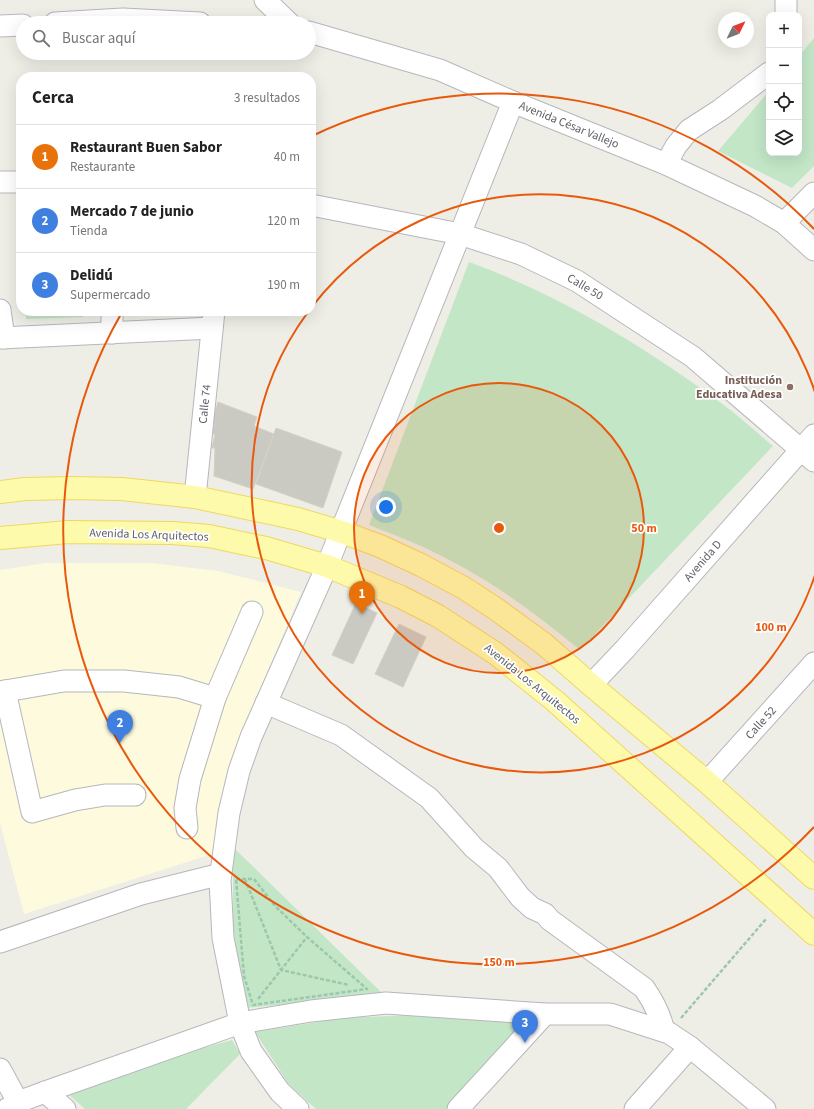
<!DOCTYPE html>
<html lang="es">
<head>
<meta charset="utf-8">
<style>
	:root { --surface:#fff; --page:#f6f6f6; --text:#222; --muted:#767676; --line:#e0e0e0; --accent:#0f766e }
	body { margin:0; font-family:"Source Sans 3",sans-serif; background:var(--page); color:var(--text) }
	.controls { position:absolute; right:12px; top:12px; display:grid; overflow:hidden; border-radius:8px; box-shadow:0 4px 16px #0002 }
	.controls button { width:36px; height:36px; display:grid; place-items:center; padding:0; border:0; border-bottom:1px solid var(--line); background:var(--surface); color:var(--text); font:20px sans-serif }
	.compass { position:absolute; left:718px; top:12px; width:36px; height:36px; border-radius:50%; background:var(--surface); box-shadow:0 4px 16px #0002; rotate:47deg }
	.you { position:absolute; left:386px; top:507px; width:14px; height:14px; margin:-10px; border:3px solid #fff; border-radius:50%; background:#1a73e8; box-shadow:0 0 0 6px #1a73e833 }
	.badge { display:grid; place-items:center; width:26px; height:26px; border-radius:50%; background:var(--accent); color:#fff; font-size:13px; font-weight:700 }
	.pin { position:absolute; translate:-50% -33px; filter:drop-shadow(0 1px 2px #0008) }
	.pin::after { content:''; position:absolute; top:21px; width:14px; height:12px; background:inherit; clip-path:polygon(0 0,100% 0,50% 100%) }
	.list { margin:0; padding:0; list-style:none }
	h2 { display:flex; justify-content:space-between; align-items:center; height:52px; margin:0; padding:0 16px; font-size:17px }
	h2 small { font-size:13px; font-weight:400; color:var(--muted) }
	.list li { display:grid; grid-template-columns:26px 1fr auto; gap:12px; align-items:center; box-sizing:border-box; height:64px; padding:0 16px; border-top:1px solid var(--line) }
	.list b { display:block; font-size:15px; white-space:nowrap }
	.list p { margin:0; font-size:13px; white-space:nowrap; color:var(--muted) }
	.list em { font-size:13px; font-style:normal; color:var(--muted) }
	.icon { flex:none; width:22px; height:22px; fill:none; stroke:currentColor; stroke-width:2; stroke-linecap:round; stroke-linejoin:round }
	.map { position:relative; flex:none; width:814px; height:1109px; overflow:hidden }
	.search { position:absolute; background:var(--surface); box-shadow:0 4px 16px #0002; left:16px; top:16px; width:300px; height:44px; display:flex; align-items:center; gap:10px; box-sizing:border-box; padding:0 14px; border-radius:22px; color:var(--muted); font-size:15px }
	.panel { position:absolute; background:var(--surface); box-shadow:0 4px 16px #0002; left:16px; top:72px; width:300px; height:244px; border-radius:16px }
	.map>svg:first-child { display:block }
	.commercial { fill:#fdfadd }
	.green { fill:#c3e6c7 }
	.building { fill:#cac9c2; stroke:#d4d1c4 }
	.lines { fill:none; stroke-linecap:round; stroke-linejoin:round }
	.minor-casing { stroke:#b6b7bc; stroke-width:23 }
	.major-casing { stroke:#efd85f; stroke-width:24 }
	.path { stroke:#9cc7ad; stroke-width:2.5; stroke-dasharray:4 2; stroke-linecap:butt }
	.minor { stroke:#fff; stroke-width:21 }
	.major { stroke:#fefaac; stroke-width:22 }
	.ring { fill:none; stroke:#e8590c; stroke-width:2 }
	.education-dot { fill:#8d6e63; stroke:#fff; stroke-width:1.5 }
	.labels { text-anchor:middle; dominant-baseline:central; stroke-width:3.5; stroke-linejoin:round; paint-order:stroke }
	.street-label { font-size:12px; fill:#5d6066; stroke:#fff }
	.education-label { font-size:12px; font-weight:bold; fill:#785e54; stroke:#fff; text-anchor:end }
	.centre { fill:#e8590c; stroke:#fff; stroke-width:2 }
	.ring-label { font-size:12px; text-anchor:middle; font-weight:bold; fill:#e8590c; stroke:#fff; stroke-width:3.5; stroke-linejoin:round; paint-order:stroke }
</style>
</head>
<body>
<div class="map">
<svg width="814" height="1109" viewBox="0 0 814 1109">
	<rect width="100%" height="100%" fill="#efeee6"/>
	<polygon class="commercial" points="46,563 151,563 218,571 301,592 252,709 226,777 212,854 24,914 0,823 0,570"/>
	<g class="green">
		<polygon points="814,38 814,166 792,188 718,151 769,91 769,153 799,153 799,56"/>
		<path d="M469 262C560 295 644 346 721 403 739 416 756 432 773 446L580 650C540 617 499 586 453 562 426 547 397 536 369 525Z"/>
		<polygon points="26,311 83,311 83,317 26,319"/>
		<polygon points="233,847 384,995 245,1008 233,925"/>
		<polygon points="442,1014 534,1018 452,1109 316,1109 290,1086 255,1032 342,1018"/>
		<polygon points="232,1040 240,1054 186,1109 85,1109 66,1092 141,1065"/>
	</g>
	<g class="building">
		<polygon points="218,402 257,417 254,426 274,434 253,489 214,476 215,448 212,448 215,434 212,434 215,424 212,423"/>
		<polygon points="276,428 342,452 323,508 256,484"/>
		<polygon points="356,603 377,613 353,664 332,655"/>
		<polygon points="399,624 426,637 403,687 375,674"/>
	</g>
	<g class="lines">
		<defs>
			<g id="minor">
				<polyline points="265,0 289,23"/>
				<polyline points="786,15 786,0"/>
				<polyline points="55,23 123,19 200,23"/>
				<polyline points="0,26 23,25"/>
				<polyline points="309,32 440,70 513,102 666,164 755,206 784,223 814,250"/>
				<polyline points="666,164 676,146 689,130 720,110 769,73"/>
				<polyline points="0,182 21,182"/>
				<polyline points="311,205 460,234 521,254 577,281 693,357 814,461"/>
				<polyline points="784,223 814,193"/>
				<polyline points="0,310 4,338"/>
				<polyline points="112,311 112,333"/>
				<polyline points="0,338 212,328"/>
				<polyline points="195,497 214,311"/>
				<polyline points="591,685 625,649 814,435"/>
				<polyline points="5,691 32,812 75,800 105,795 135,795"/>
				<polyline points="0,692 64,681 124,681 179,687 215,698"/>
				<path d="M266 703 341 735 429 798 474 848 498 868 520 897 532 908 545 914 550 920 644 988C654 1002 660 1014 664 1031"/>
				<polyline points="707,782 814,663"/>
				<polyline points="187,828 185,808 190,779 215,698 252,612"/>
				<polyline points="0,942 141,894 221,874"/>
				<polyline points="0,1069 18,1102"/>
				<polyline points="45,1092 65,1109"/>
				<polyline points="7,1109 18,1102 45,1092 240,1023 311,1011 386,1003 545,1014 610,1014 669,1033 690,1047 765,1109"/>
				<polyline points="298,1109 280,1092 251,1051 240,1023 223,938 220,880 229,813 239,771 251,737 327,566 513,102"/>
				<polyline points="458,1109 545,1014"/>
				<polyline points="635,1109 690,1047"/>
			</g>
			<g id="major">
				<polyline points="0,492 25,489 71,488 122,489 195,497 298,519 342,532 380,546 421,565 464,588 496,609 544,644 591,685 707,782 814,878"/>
				<polyline points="0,538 68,532 172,533 209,536 266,548 327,566 401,597 438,616 495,653 555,701 814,934"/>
			</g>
		</defs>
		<use href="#minor" class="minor-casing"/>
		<use href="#major" class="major-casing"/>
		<g class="path">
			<polygon points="236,879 254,879 275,906 307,937 367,989 253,1005 244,976"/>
			<polyline points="245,879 281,970 349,985"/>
			<polyline points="258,999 307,937"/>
			<polyline points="681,1018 766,919"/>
		</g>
		<use href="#minor" class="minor"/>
		<use href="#major" class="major"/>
	</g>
	<circle cx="499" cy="528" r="145" fill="#e8590c" fill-opacity=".12"/>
	<g class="ring">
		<circle cx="499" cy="528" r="145"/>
		<path d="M311 308A289 289 0 1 1 308 312"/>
		<path d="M814 827A434 434 0 0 1 121 314M312 136A434 434 0 0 1 814 229"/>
	</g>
	<circle class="education-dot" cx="790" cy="387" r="4"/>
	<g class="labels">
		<g class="street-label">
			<text transform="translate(569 125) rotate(22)">Avenida César Vallejo</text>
			<text transform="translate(585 287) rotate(31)">Calle 50</text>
			<text transform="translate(205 404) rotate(-84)">Calle 74</text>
			<text transform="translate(149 535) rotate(2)">Avenida Los Arquitectos</text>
			<text transform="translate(703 561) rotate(-49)">Avenida D</text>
			<text transform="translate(532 684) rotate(39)">Avenida Los Arquitectos</text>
			<text transform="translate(761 723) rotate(-48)">Calle 52</text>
		</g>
		<g class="education-label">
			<text x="782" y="380">Institución<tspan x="782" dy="14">Educativa Adesa</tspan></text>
		</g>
	</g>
	<circle cx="499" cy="528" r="6" class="centre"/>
	<g class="ring-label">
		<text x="644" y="532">50 m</text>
		<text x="771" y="631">100 m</text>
		<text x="499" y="966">150 m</text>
	</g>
</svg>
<div class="controls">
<button>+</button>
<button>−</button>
<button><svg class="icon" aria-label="locate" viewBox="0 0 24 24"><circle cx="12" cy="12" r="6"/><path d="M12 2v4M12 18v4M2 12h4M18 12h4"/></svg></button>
<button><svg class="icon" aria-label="layers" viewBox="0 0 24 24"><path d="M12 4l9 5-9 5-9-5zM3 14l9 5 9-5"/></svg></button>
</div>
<svg class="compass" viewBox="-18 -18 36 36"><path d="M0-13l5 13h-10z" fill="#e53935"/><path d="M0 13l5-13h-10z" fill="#767676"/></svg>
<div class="you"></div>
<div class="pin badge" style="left:362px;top:614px;background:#e8710a">1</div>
<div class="pin badge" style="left:120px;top:743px;background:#3f7fe0">2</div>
<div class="pin badge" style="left:525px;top:1043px;background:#3f7fe0">3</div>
<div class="search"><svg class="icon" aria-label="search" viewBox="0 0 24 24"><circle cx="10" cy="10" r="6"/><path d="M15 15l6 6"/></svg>Buscar aquí</div>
<section class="panel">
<h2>Cerca<small>3 resultados</small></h2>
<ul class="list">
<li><span class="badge" style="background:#e8710a">1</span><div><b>Restaurant Buen Sabor</b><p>Restaurante</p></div><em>40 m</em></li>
<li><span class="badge" style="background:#3f7fe0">2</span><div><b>Mercado 7 de junio</b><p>Tienda</p></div><em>120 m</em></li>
<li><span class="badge" style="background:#3f7fe0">3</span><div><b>Delidú</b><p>Supermercado</p></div><em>190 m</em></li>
</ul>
</section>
</div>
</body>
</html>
